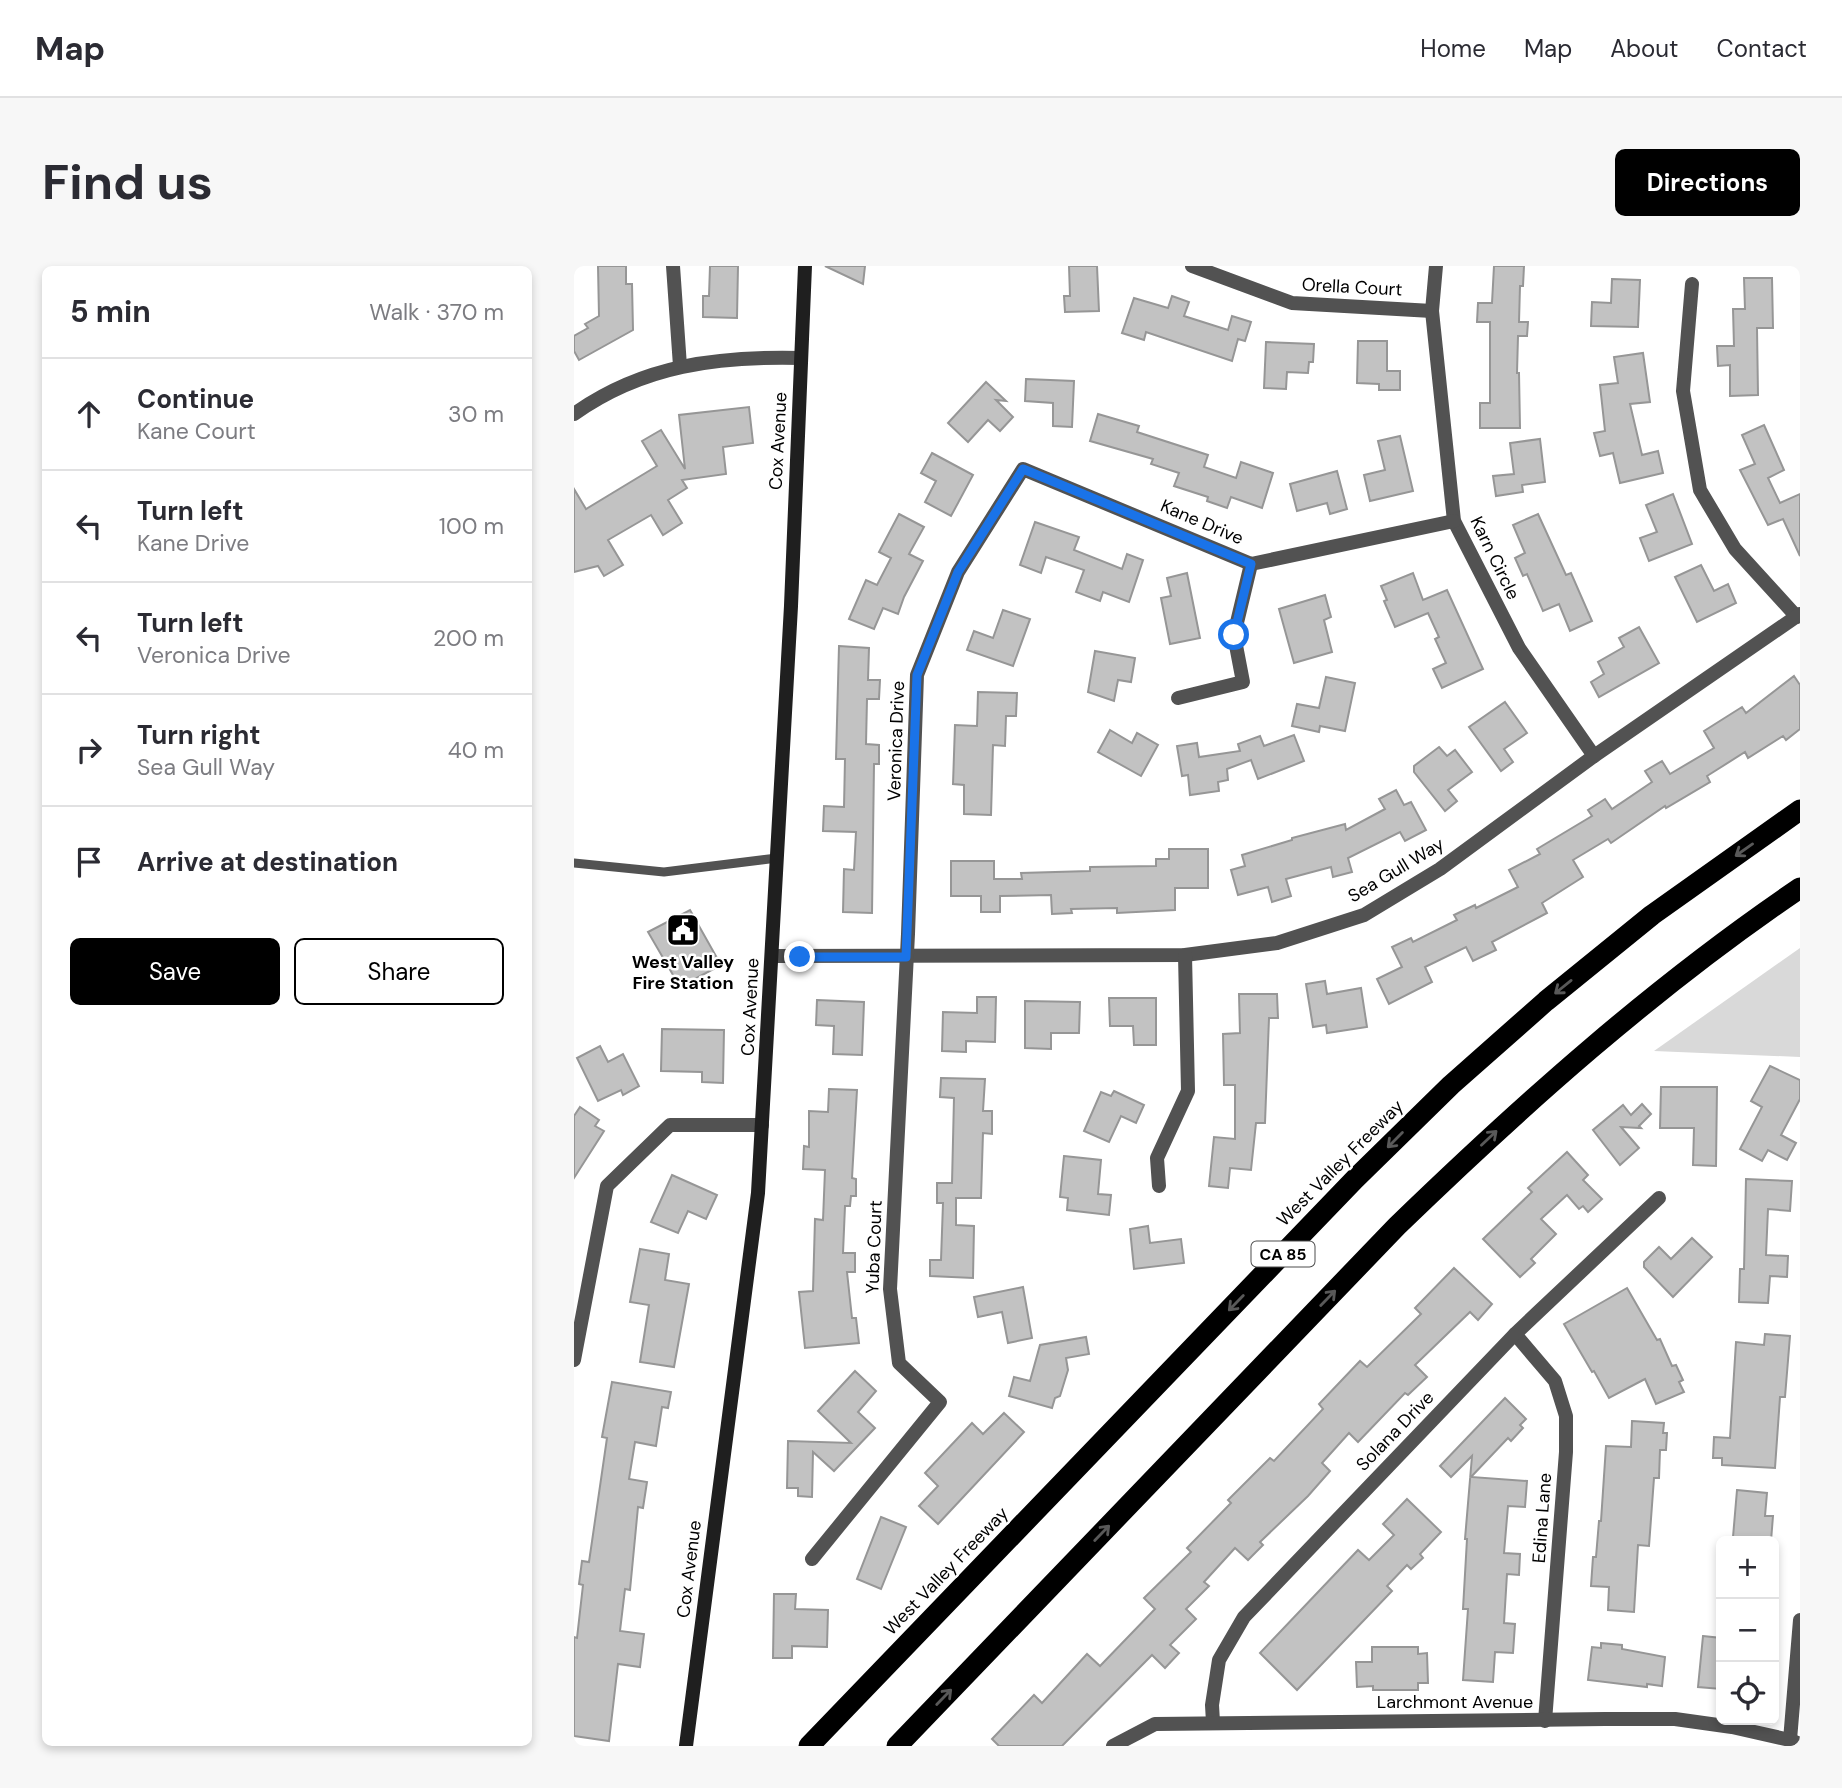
<!DOCTYPE html>
<html lang="en">
<head>
<meta charset="utf-8">
<style>
	:root { --surface:#fff; --page:#f7f7f7; --text:#2b2b33; --muted:#7c7c81; --line:#e1e1e2; --accent:#000 }
	body { margin:0; font-family:"DM Sans",sans-serif; background:var(--page); color:var(--text) }
	.controls { position:absolute; right:21px; bottom:21px; display:grid; overflow:hidden; border-radius:10px; box-shadow:0 4px 10px #0003 }
	.controls button { width:63px; height:63px; display:grid; place-items:center; padding:0; border:0; border-bottom:2px solid var(--line); background:var(--surface); color:var(--text); font:35px sans-serif }
	.stop { position:absolute; width:21px; height:21px; margin:-16px; border:5px solid #1a73e8; border-radius:50%; background:#fff }
	.stop.end { background:#1a73e8; border-color:#fff; box-shadow:0 2px 7px #0008 }
	.list { margin:0; padding:0; list-style:none }
	h2 { display:flex; justify-content:space-between; align-items:center; height:91px; margin:0; padding:0 28px; font-size:30px }
	h2 small { font-size:23px; font-weight:400; color:var(--muted) }
	.list li { display:grid; grid-template-columns:46px 1fr auto; gap:21px; align-items:center; box-sizing:border-box; height:112px; padding:0 28px; border-top:2px solid var(--line) }
	.list b { display:block; font-size:26px; white-space:nowrap }
	.list p { margin:0; font-size:23px; white-space:nowrap; color:var(--muted) }
	.list em { font-size:23px; font-style:normal; color:var(--muted) }
	.actions { display:flex; gap:14px; padding:21px 28px }
	.actions a { flex:1; padding:16px 0; border:2px solid var(--accent); border-radius:10px; text-align:center; font-size:24px; color:var(--accent) }
	.actions .main { background:var(--accent); color:#fff }
	.icon { flex:none; width:38px; height:38px; fill:none; stroke:currentColor; stroke-width:2; stroke-linecap:round; stroke-linejoin:round }
	.map { position:relative; flex:none; width:1226px; height:1480px; overflow:hidden; border-radius:10px }
	header { display:flex; align-items:center; gap:42px; box-sizing:border-box; height:98px; padding:0 35px; background:var(--surface); border-bottom:2px solid var(--line) }
	header strong { font-size:33px }
	nav { display:flex; gap:38px; margin-inline-start:auto; font-size:24px }
	.intro { display:flex; align-items:center; justify-content:space-between; box-sizing:border-box; height:168px; padding:0 42px }
	h1 { margin:0; font-size:49px }
	.button { padding:18px 32px; border-radius:10px; background:var(--accent); color:#fff; font-size:24px; font-weight:700 }
	main { display:flex; gap:42px; padding:0 42px }
	aside { flex:1; background:var(--surface); border-radius:10px; box-shadow:0 4px 10px #0003 }
	.map>svg:first-child { display:block }
	.green { fill:#d9d9d9 }
	.building { fill:#c2c2c2; stroke:#969696; stroke-width:2 }
	.lines { fill:none; stroke-linecap:round; stroke-linejoin:round }
	.lane { stroke:#525252; stroke-width:9 }
	.street { stroke:#525252; stroke-width:14 }
	.secondary { stroke:#1f1f1f; stroke-width:14 }
	.highway { stroke:#000; stroke-width:21 }
	.oneway { stroke:#595959 }
	.route { stroke:#1a73e8; stroke-width:9 }
	.labels { text-anchor:middle; dominant-baseline:central; stroke-width:5; stroke-linejoin:round; paint-order:stroke }
	.shield { fill:#fff; stroke:#4c4c4c; stroke-width:2 }
	.shield-label { font-size:16px; font-weight:bold; fill:#000 }
	.street-label { font-size:18px; fill:#000; stroke:#fff }
	.poi-label { font-size:18px; font-weight:bold; fill:#000; stroke:#fff }
</style>
</head>
<body>
<header>
<strong>Map</strong>
<nav><a>Home</a><a>Map</a><a>About</a><a>Contact</a></nav>
</header>
<div class="intro"><h1>Find us</h1><a class="button">Directions</a></div>
<main>
<aside>
<h2>5 min<small>Walk · 370 m</small></h2>
<ul class="list">
<li><svg class="icon" aria-label="ahead" viewBox="0 0 24 24"><path d="M12 20V5M6 11l6-6 6 6"/></svg><div><b>Continue</b><p>Kane Court</p></div><em>30 m</em></li>
<li><svg class="icon" aria-label="left" viewBox="0 0 24 24"><path d="M17 20v-9H6M10 6l-5 5 5 5"/></svg><div><b>Turn left</b><p>Kane Drive</p></div><em>100 m</em></li>
<li><svg class="icon" aria-label="left" viewBox="0 0 24 24"><path d="M17 20v-9H6M10 6l-5 5 5 5"/></svg><div><b>Turn left</b><p>Veronica Drive</p></div><em>200 m</em></li>
<li><svg class="icon" aria-label="right" viewBox="0 0 24 24"><path d="M7 20v-9h11M14 6l5 5-5 5"/></svg><div><b>Turn right</b><p>Sea Gull Way</p></div><em>40 m</em></li>
<li><svg class="icon" aria-label="arrive" viewBox="0 0 24 24"><path d="M6 21V4h12l-3 4 3 4H6"/></svg><div><b>Arrive at destination</b></div></li>
</ul>
<div class="actions"><a class="main">Save</a><a>Share</a></div>
</aside>
<div class="map">
<svg width="1226" height="1480" viewBox="0 0 1226 1480">
	<rect width="100%" height="100%" fill="#fff"/>
	<polygon class="green" points="1226,682 1226,791 1080,785"/>
	<g class="building">
		<polygon points="24,0 52,0 52,18 58,18 59,64 5,94 0,85 0,70 14,62 11,58 25,50"/>
		<polygon points="136,0 164,0 163,52 129,51 129,30 135,30"/>
		<polygon points="251,0 291,0 289,18"/>
		<polygon points="495,0 523,0 525,45 491,46 490,30 496,30"/>
		<polygon points="920,0 950,0 949,20 946,20 945,56 954,56 953,70 944,70 943,107 945,107 946,162 906,162 906,137 916,137 916,56 903,56 904,37 918,37"/>
		<polygon points="1170,12 1198,12 1199,62 1183,62 1184,129 1156,130 1156,99 1144,100 1143,80 1160,80 1159,43 1171,43"/>
		<polygon points="1038,13 1066,14 1064,61 1017,60 1018,36 1037,37"/>
		<polygon points="598,30 615,36 610,50 654,64 658,50 677,56 671,75 664,73 658,95 572,66 570,74 548,67 560,32 594,42"/>
		<polygon points="784,75 813,75 813,105 826,105 826,124 805,124 805,118 783,117"/>
		<polygon points="692,76 740,78 739,96 735,96 734,107 713,106 712,123 690,122"/>
		<polygon points="1069,87 1076,136 1056,138 1068,189 1084,185 1089,207 1046,217 1039,187 1026,190 1020,167 1031,165 1026,119 1044,117 1040,91"/>
		<polygon points="452,113 500,115 498,161 479,160 479,137 451,135"/>
		<polygon points="412,116 432,135 422,134 439,151 426,165 414,154 394,176 374,157"/>
		<polygon points="175,141 179,177 149,181 152,208 108,214 113,222 94,234 108,257 89,269 77,249 34,274 49,299 30,310 24,300 0,306 0,223 12,243 83,200 68,175 87,164 111,203 105,149"/>
		<polygon points="524,148 565,160 563,166 634,189 630,201 662,212 667,196 699,207 688,242 657,231 653,242 633,235 634,231 600,220 605,207 577,198 579,193 516,175"/>
		<polygon points="1190,159 1210,204 1194,212 1206,237 1226,228 1226,290 1209,253 1194,259 1166,204 1181,198 1168,169"/>
		<polygon points="826,170 839,225 796,235 790,209 811,204 804,175"/>
		<polygon points="966,173 971,216 948,219 949,226 922,230 919,210 940,208 936,177"/>
		<polygon points="358,187 399,209 377,250 351,236 362,215 347,207"/>
		<polygon points="763,205 773,243 756,248 753,237 723,245 716,218"/>
		<polygon points="1099,228 1118,278 1075,295 1066,272 1083,266 1072,239"/>
		<polygon points="325,248 350,261 335,288 349,295 330,331 324,348 309,342 300,363 275,353 292,314 303,319 317,292 305,286"/>
		<polygon points="964,248 992,309 997,307 1018,355 996,365 985,338 969,345 953,308 949,310 941,292 951,287 939,259"/>
		<polygon points="461,256 505,271 500,284 548,303 553,288 569,294 555,336 529,326 526,335 502,326 510,304 472,291 467,307 446,299"/>
		<polygon points="1127,299 1140,325 1154,318 1162,337 1123,356 1101,311"/>
		<polygon points="613,307 626,372 596,378 587,332 597,330 593,312"/>
		<polygon points="839,307 849,334 873,324 909,403 868,422 859,403 872,397 861,373 865,371 854,347 821,361 810,335 813,334 807,320"/>
		<polygon points="751,329 757,351 750,354 758,386 720,397 705,343"/>
		<polygon points="429,344 456,353 439,400 393,384 400,365 419,372"/>
		<polygon points="1065,361 1085,397 1025,431 1017,416 1030,408 1024,396 1050,381 1045,372"/>
		<polygon points="265,380 295,382 294,414 306,414 305,433 293,433 292,478 305,479 305,498 300,498 298,647 269,646 270,603 280,604 282,566 249,565 250,540 270,541 271,493 262,493"/>
		<polygon points="521,385 561,392 557,416 544,414 540,435 514,426"/>
		<polygon points="1220,410 1226,419 1226,463 1212,474 1209,470 1174,492 1171,486 1133,510 1136,516 1092,542 1091,540 1037,577 1034,573 999,594 1009,611 968,637 973,647 918,676 922,684 899,695 892,681 851,701 858,716 815,738 803,713 828,701 818,681 837,672 839,676 883,654 880,649 901,639 902,642 944,621 935,604 966,588 963,583 1018,550 1014,544 1031,533 1038,543 1078,516 1071,505 1088,495 1096,508 1140,482 1130,465 1168,441 1172,447"/>
		<polygon points="752,411 781,417 771,465 746,460 745,466 718,460 723,438 745,442"/>
		<polygon points="404,426 443,427 442,450 432,450 431,480 419,479 417,549 390,548 390,519 379,518 381,459 403,460"/>
		<polygon points="931,436 953,467 930,483 939,496 927,505 895,461"/>
		<polygon points="536,464 558,477 563,467 584,479 567,510 524,486"/>
		<polygon points="720,469 730,495 684,513 677,494 653,503 654,514 644,516 645,525 616,529 614,509 608,510 603,480 623,477 625,491 666,485 664,478 686,470 690,480"/>
		<polygon points="865,481 873,490 881,484 898,506 874,524 883,535 871,545 840,506 840,500"/>
		<polygon points="822,524 830,539 837,536 852,564 831,575 826,566 774,592 778,606 759,611 757,601 712,613 717,630 698,636 694,621 664,629 657,604 671,600 668,589 718,574 718,572 771,558 772,564 811,543 805,533"/>
		<polygon points="595,583 634,583 634,622 601,622 601,644 543,647 543,642 497,643 498,647 478,648 477,629 426,630 426,646 407,646 407,630 377,630 377,595 420,595 420,613 448,613 447,607 516,605 516,601 582,600 582,593 595,593"/>
		<polygon points="116,644 147,699 106,721 74,666"/>
		<polygon points="751,715 753,728 787,722 793,761 753,767 752,759 739,761 732,718"/>
		<polygon points="665,728 703,728 704,752 695,752 691,857 682,857 677,904 656,902 654,922 635,920 640,871 661,873 661,819 650,819 649,768 666,767"/>
		<polygon points="403,731 422,731 421,776 392,775 392,786 368,785 369,746 403,747"/>
		<polygon points="535,732 582,732 582,779 560,779 559,760 536,760"/>
		<polygon points="243,734 290,736 288,789 259,788 260,760 242,759"/>
		<polygon points="451,735 506,736 505,767 477,767 477,783 451,782"/>
		<polygon points="88,763 150,764 149,817 128,816 128,806 87,805"/>
		<polygon points="26,780 34,796 49,788 65,820 49,829 47,824 24,835 3,792"/>
		<polygon points="1196,800 1226,814 1226,833 1207,869 1222,877 1213,894 1194,884 1188,895 1166,883 1188,841 1177,835"/>
		<polygon points="367,812 411,813 409,845 418,845 418,868 409,867 407,932 382,932 382,959 400,960 399,1012 356,1010 356,994 367,994 369,937 363,937 363,917 378,917 380,832 366,831"/>
		<polygon points="1087,821 1143,821 1142,900 1119,899 1120,862 1086,862"/>
		<polygon points="255,823 283,824 278,912 282,913 282,930 277,930 276,940 271,940 269,987 281,987 281,1006 273,1006 278,1052 282,1052 285,1077 231,1082 225,1026 239,1025 241,953 249,954 251,904 229,903 230,880 235,881 235,845 254,846"/>
		<polygon points="540,825 570,839 562,857 547,850 535,876 510,865 527,826 537,830"/>
		<polygon points="1068,838 1077,848 1065,860 1067,862 1047,861 1065,882 1046,899 1019,864 1049,839 1057,849"/>
		<polygon points="6,841 25,854 21,860 30,865 0,912 0,850"/>
		<polygon points="993,886 1014,909 1009,914 1028,933 1014,946 1009,940 1005,943 993,929 967,953 982,968 957,993 961,997 946,1011 909,973 958,926 954,922"/>
		<polygon points="490,890 527,894 524,928 537,929 535,949 493,944 494,932 486,931"/>
		<polygon points="98,909 143,929 132,953 114,945 104,967 77,956"/>
		<polygon points="1172,913 1218,915 1216,945 1194,943 1192,989 1214,990 1213,1011 1196,1010 1194,1037 1165,1036 1166,1003 1170,1003"/>
		<polygon points="574,960 576,977 607,973 610,997 560,1003 556,963"/>
		<polygon points="1118,972 1138,991 1099,1031 1070,1001 1070,996 1085,981 1097,993"/>
		<polygon points="66,983 95,988 91,1014 115,1018 100,1101 66,1096 75,1039 56,1036"/>
		<polygon points="880,1002 918,1038 904,1054 896,1046 841,1099 853,1111 834,1129 831,1127 784,1176 775,1167 748,1197 756,1205 734,1230 686,1276 689,1279 674,1294 661,1282 630,1316 635,1320 612,1343 622,1353 596,1379 605,1387 591,1402 578,1389 488,1480 425,1480 418,1473 460,1429 468,1437 513,1388 526,1400 581,1343 570,1332 617,1286 613,1282 657,1237 654,1234 696,1192 700,1195 749,1143 745,1138 786,1095 793,1101 847,1048 841,1042"/>
		<polygon points="449,1021 458,1072 434,1077 428,1046 404,1051 400,1031"/>
		<polygon points="1053,1022 1083,1074 1086,1073 1098,1100 1102,1099 1109,1114 1105,1116 1110,1126 1082,1138 1071,1113 1035,1132 1020,1105 1018,1106 990,1058"/>
		<polygon points="1191,1068 1216,1070 1211,1131 1206,1131 1201,1202 1148,1199 1148,1192 1139,1192 1140,1171 1156,1172 1162,1076 1190,1079"/>
		<polygon points="512,1071 515,1088 492,1092 494,1104 486,1130 481,1132 478,1142 435,1130 440,1111 456,1115 466,1079"/>
		<polygon points="281,1105 302,1125 284,1146 301,1162 260,1205 239,1186 238,1231 224,1230 224,1222 213,1222 214,1175 277,1177 244,1145"/>
		<polygon points="38,1116 97,1126 94,1142 88,1141 82,1180 61,1176 55,1213 73,1216 69,1242 64,1241 56,1324 51,1323 46,1365 70,1368 66,1401 44,1398 35,1475 0,1470 0,1371 3,1372 9,1319 5,1318 8,1295 15,1296 33,1172 28,1171"/>
		<polygon points="931,1132 952,1153 946,1159 949,1162 937,1175 934,1172 897,1211 953,1215 951,1241 934,1240 930,1287 946,1288 945,1309 933,1308 930,1357 941,1358 939,1387 921,1386 919,1416 889,1414 894,1343 889,1343 893,1273 891,1273 898,1190 877,1211 866,1200"/>
		<polygon points="430,1147 450,1166 364,1258 345,1240 364,1220 351,1207 398,1157 409,1168"/>
		<polygon points="1058,1155 1090,1157 1089,1167 1093,1167 1092,1184 1086,1184 1085,1212 1080,1212 1075,1280 1064,1279 1060,1346 1034,1344 1035,1321 1017,1320 1019,1291 1022,1291 1025,1255 1027,1255 1032,1180 1057,1181"/>
		<polygon points="1163,1224 1193,1227 1191,1250 1199,1250 1197,1275 1159,1271"/>
		<polygon points="833,1233 867,1266 846,1288 849,1292 837,1303 833,1299 813,1320 818,1325 723,1424 686,1387 784,1284 795,1294 820,1269 809,1258"/>
		<polygon points="307,1251 332,1261 307,1323 283,1313"/>
		<polygon points="200,1328 222,1328 221,1343 254,1344 253,1381 218,1380 218,1392 199,1392"/>
		<polygon points="1129,1370 1147,1372 1147,1423 1124,1421"/>
		<polygon points="1027,1377 1048,1379 1048,1383 1091,1391 1088,1420 1073,1418 1073,1421 1014,1414 1018,1381 1027,1382"/>
		<polygon points="798,1381 844,1381 844,1388 853,1387 854,1417 844,1417 844,1424 799,1424 799,1420 783,1421 782,1396 798,1396"/>
	</g>
	<g class="lines">
		<polyline class="lane" points="0,597 90,606 203,592"/>
		<g class="street">
			<polyline points="99,0 106,100"/>
			<polyline points="618,0 718,37 858,45"/>
			<polyline points="862,0 858,45 880,255 945,382 1020,490"/>
			<polyline points="1118,18 1109,125 1126,224 1161,283 1223,351"/>
			<path d="M0 148C69 99 144 90 227 92"/>
			<polyline points="604,432 669,416 660,369 677,298"/>
			<polyline points="198,690 611,689 703,677 790,649 866,603 1020,490 1226,348"/>
			<polyline points="585,920 583,892 614,825 611,689"/>
			<polyline points="941,1068 981,1115 992,1150 992,1186 971,1455"/>
			<polyline points="0,1094 33,920 96,859 188,859"/>
			<polyline points="238,1293 366,1136 325,1097 316,1023 334,668 343,409 384,306 449,203 677,298 880,255"/>
			<polyline points="639,1456 638,1439 645,1394 670,1351 941,1068 1085,932"/>
			<polyline points="1216,1474 1226,1354"/>
			<polyline points="539,1480 581,1458 1031,1453 1101,1453 1158,1461 1216,1474 1226,1478"/>
		</g>
		<polyline class="secondary" points="112,1480 184,927 217,340 231,0"/>
		<g class="highway">
			<polyline points="235,1480 781,913 877,819 972,735 1078,649 1226,544"/>
			<path d="M323 1480 823 960C949 838 1080 721 1226 622"/>
		</g>
	</g>
	<defs><path id="oneway-shaft" d="M-6 0H5M1.5-3L5.5 0L1.5 3" fill="none" stroke-width="1.6" stroke-linecap="round" stroke-linejoin="round" transform="scale(1.75)"/></defs>
	<g class="oneway">
		<use href="#oneway-shaft" transform="translate(1170 584) rotate(145)"/>
		<use href="#oneway-shaft" transform="translate(989 721) rotate(141)"/>
		<use href="#oneway-shaft" transform="translate(915 872) rotate(-43)"/>
		<use href="#oneway-shaft" transform="translate(821 874) rotate(135)"/>
		<use href="#oneway-shaft" transform="translate(754 1032) rotate(-46)"/>
		<use href="#oneway-shaft" transform="translate(662 1037) rotate(134)"/>
		<use href="#oneway-shaft" transform="translate(528 1267) rotate(-46)"/>
		<use href="#oneway-shaft" transform="translate(370 1431) rotate(-46)"/>
	</g>
	<g class="lines">
		<polyline class="route" points="226,691 332,691 343,409 384,306 449,203 677,298 660,369"/>
	</g>
	<defs>
		<symbol id="civic-square" viewBox="-11 -11 22 22"><rect x="-9" y="-9" width="18" height="18" rx="4" fill="#000" stroke="#fff"/><path d="M-.6-6.5H3V-4.5H.6V-3L4-1V1h2V6H-6V1h2V-1L-.6-3ZM-1.2 2.5V6h2.4V2.5Z" fill="#fff"/></symbol>
	</defs>
	<g fill-rule="evenodd">
		<use href="#civic-square" x="90" y="645" width="38" height="38"/>
	</g>
	<g class="labels">
		<rect class="shield" x="677.5" y="975.5" width="63" height="25" rx="5"/>
		<g class="shield-label">
			<text x="709" y="988">CA 85</text>
		</g>
		<g class="street-label">
			<text transform="translate(778 21) rotate(3)">Orella Court</text>
			<text transform="translate(204 175) rotate(-87)">Cox Avenue</text>
			<text transform="translate(628 256) rotate(23)">Kane Drive</text>
			<text transform="translate(921 292) rotate(64)">Karn Circle</text>
			<text transform="translate(322 475) rotate(-88)">Veronica Drive</text>
			<text transform="translate(822 604) rotate(-31)">Sea Gull Way</text>
			<text transform="translate(176 741) rotate(-87)">Cox Avenue</text>
			<text transform="translate(766 897) rotate(-45)">West Valley Freeway</text>
			<text transform="translate(300 981) rotate(-88)">Yuba Court</text>
			<text transform="translate(821 1165) rotate(-46)">Solana Drive</text>
			<text transform="translate(968 1252) rotate(-86)">Edina Lane</text>
			<text transform="translate(115 1303) rotate(-83)">Cox Avenue</text>
			<text transform="translate(372 1305) rotate(-46)">West Valley Freeway</text>
			<text x="881" y="1436">Larchmont Avenue</text>
		</g>
		<g class="poi-label">
			<text x="109" y="696">West Valley<tspan x="109" dy="21">Fire Station</tspan></text>
		</g>
	</g>
</svg>
<div class="controls">
<button>+</button>
<button>−</button>
<button><svg class="icon" aria-label="locate" viewBox="0 0 24 24"><circle cx="12" cy="12" r="6"/><path d="M12 2v4M12 18v4M2 12h4M18 12h4"/></svg></button>
</div>
<div class="stop" style="left:660px;top:369px"></div>
<div class="stop end" style="left:226px;top:691px"></div>
</div>
</main>
</body>
</html>
